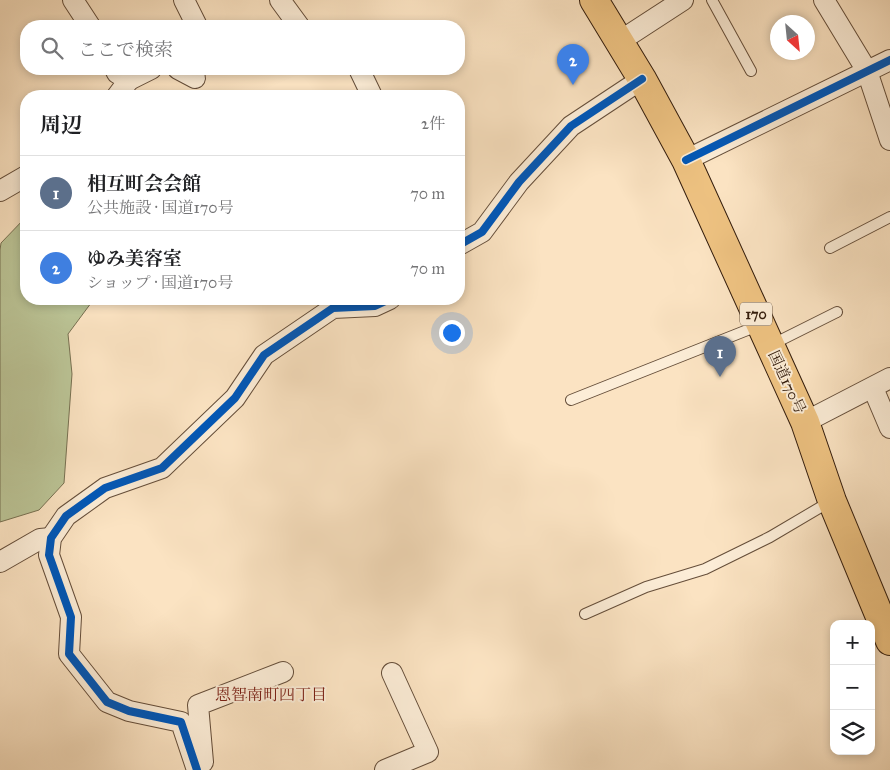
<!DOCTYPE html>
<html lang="ja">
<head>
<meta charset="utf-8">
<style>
	:root { --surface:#fff; --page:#f2f2f2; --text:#202124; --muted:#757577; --line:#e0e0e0; --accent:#8f2418 }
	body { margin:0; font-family:"IM FELL Great Primer","Noto Serif JP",serif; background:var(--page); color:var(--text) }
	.controls { position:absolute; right:15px; bottom:15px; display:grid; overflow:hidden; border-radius:10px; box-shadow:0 2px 8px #0003 }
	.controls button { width:45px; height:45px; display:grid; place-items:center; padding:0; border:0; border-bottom:1px solid var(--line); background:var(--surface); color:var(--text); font:25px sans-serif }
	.compass { position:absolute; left:770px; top:15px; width:45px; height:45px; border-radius:50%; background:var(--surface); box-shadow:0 2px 8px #0003; rotate:153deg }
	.you { position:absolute; left:451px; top:332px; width:18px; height:18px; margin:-12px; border:4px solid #fff; border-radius:50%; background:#1a73e8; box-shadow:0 0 0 8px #1a73e833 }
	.badge { display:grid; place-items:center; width:32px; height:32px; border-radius:50%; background:var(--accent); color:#fff; font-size:16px; font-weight:700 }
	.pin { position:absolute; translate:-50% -41px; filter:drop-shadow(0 1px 2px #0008) }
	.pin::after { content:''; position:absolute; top:26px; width:18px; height:15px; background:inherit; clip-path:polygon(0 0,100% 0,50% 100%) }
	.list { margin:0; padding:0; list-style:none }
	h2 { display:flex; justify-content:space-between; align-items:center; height:65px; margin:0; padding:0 20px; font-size:21px }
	h2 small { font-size:16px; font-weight:400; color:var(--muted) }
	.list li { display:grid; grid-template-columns:32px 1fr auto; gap:15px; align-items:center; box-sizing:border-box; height:75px; padding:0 20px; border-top:1px solid var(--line) }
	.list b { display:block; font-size:19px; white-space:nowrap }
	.list p { margin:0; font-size:16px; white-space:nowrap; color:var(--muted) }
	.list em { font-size:16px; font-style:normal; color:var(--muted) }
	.icon { flex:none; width:28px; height:28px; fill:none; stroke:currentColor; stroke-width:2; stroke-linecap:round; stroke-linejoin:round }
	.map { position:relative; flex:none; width:890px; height:770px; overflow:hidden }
	.search { position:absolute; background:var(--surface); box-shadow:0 2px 8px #0003; left:20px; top:20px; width:445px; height:55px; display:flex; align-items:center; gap:12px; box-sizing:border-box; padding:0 18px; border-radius:20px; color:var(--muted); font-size:19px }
	.panel { position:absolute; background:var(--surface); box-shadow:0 2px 8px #0003; left:20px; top:90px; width:445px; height:215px; border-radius:20px }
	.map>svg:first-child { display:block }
	.green { fill:#bbc496; stroke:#777051 }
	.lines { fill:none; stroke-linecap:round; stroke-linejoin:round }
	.service-casing { stroke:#654e3a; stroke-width:12 }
	.minor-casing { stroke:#654e3a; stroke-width:22 }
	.trunk-casing { stroke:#331c0c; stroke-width:30 }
	.service { stroke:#fcedd7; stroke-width:10 }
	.minor { stroke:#fcedd7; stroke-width:20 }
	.trunk { stroke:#eec281; stroke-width:28 }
	.cycleway-casing { stroke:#fcedd7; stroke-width:11 }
	.cycleway { stroke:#0057b8; stroke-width:8 }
	.labels { text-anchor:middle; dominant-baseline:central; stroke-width:4; stroke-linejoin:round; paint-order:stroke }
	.shield { fill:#fcedd7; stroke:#6f5b49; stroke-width:1 }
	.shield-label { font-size:14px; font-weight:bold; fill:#331c0c }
	.street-label { font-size:15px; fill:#331c0c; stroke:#fcedd7 }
	.neighbourhood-label { font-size:16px; fill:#7a1f14; stroke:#fcedd7 }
</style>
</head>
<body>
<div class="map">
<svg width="890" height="770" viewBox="0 0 890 770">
	<rect width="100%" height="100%" fill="#fbe3c2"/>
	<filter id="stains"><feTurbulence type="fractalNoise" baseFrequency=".004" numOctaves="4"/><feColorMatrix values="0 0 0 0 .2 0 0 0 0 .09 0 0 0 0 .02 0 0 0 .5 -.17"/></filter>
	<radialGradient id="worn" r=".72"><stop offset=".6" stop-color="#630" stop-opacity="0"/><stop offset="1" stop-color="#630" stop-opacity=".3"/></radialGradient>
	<polygon class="green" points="26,217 26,299 94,299 68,334 72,374 64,483 39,510 0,522 0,250 1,243"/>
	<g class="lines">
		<defs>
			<g id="service">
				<polyline points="712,0 751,71"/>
				<polyline points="830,248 890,217"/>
				<polyline points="771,345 837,312"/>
				<polyline points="571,400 760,325"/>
				<polyline points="585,614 646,587 705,569 770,537 831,501"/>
			</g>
			<g id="minor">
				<polyline points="73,0 90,26"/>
				<polyline points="184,0 197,26"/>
				<polyline points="280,0 299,26"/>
				<polyline points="824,0 867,71 890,140"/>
				<polyline points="620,41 683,0"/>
				<polyline points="115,69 117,73 129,80 151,69"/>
				<polyline points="178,69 195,78"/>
				<polyline points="359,69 372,96"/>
				<polyline points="117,96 129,80"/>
				<polyline points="686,160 890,60"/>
				<polyline points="0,191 26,176"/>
				<polyline points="459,245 482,232 519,182 571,126 642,79"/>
				<polyline points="873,388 890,428"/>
				<polyline points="805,422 890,378"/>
				<polyline points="0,562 40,539 51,538"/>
				<polyline points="203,762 198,705 283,672"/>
				<polyline points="197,770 181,722 129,711 107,702 69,654 71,617 49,555 51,538 66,516 105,488 162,468 235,398 264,355 333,308 375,306 390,299"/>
				<polyline points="385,770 428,752 392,673"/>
			</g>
			<polyline id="trunk" points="594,0 642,79 686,160 805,422 832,501 890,641"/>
		</defs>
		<use href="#service" class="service-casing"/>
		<use href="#minor" class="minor-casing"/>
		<use href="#trunk" class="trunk-casing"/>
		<use href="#service" class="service"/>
		<use href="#minor" class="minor"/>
		<use href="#trunk" class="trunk"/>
		<defs>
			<g id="cycleway">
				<polyline points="686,160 890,60"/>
				<polyline points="459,245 482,232 519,182 571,126 642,79"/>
				<polyline points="197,770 181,722 129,711 107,702 69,654 71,617 49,555 51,538 66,516 105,488 162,468 235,398 264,355 333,308 375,306 390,299"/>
			</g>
		</defs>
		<use href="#cycleway" class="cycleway-casing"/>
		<use href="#cycleway" class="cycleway"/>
	</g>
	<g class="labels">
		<rect class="shield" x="740" y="302.5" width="32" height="23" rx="4"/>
		<g class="shield-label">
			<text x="756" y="314">170</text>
		</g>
		<g class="street-label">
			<text transform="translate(787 382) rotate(65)">国道170号</text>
		</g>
		<g class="neighbourhood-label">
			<text x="271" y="694">恩智南町四丁目</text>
		</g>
	</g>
	<rect width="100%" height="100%" filter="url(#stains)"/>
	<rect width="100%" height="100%" fill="url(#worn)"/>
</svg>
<div class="controls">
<button>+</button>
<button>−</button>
<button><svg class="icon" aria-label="layers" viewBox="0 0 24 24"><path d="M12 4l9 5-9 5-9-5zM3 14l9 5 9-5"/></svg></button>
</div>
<svg class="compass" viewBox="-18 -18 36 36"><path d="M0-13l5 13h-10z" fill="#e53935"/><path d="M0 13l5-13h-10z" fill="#757577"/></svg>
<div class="you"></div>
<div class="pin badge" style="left:720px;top:377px;background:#5c6f8a">1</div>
<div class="pin badge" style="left:573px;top:85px;background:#3f7fe0">2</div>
<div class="search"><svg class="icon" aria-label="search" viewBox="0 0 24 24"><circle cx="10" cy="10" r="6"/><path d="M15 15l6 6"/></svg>ここで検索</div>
<section class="panel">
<h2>周辺<small>2件</small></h2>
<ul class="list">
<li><span class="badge" style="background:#5c6f8a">1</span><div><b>相互町会会館</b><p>公共施設 · 国道170号</p></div><em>70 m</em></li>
<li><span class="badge" style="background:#3f7fe0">2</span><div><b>ゆみ美容室</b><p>ショップ · 国道170号</p></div><em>70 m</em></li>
</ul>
</section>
</div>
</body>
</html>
